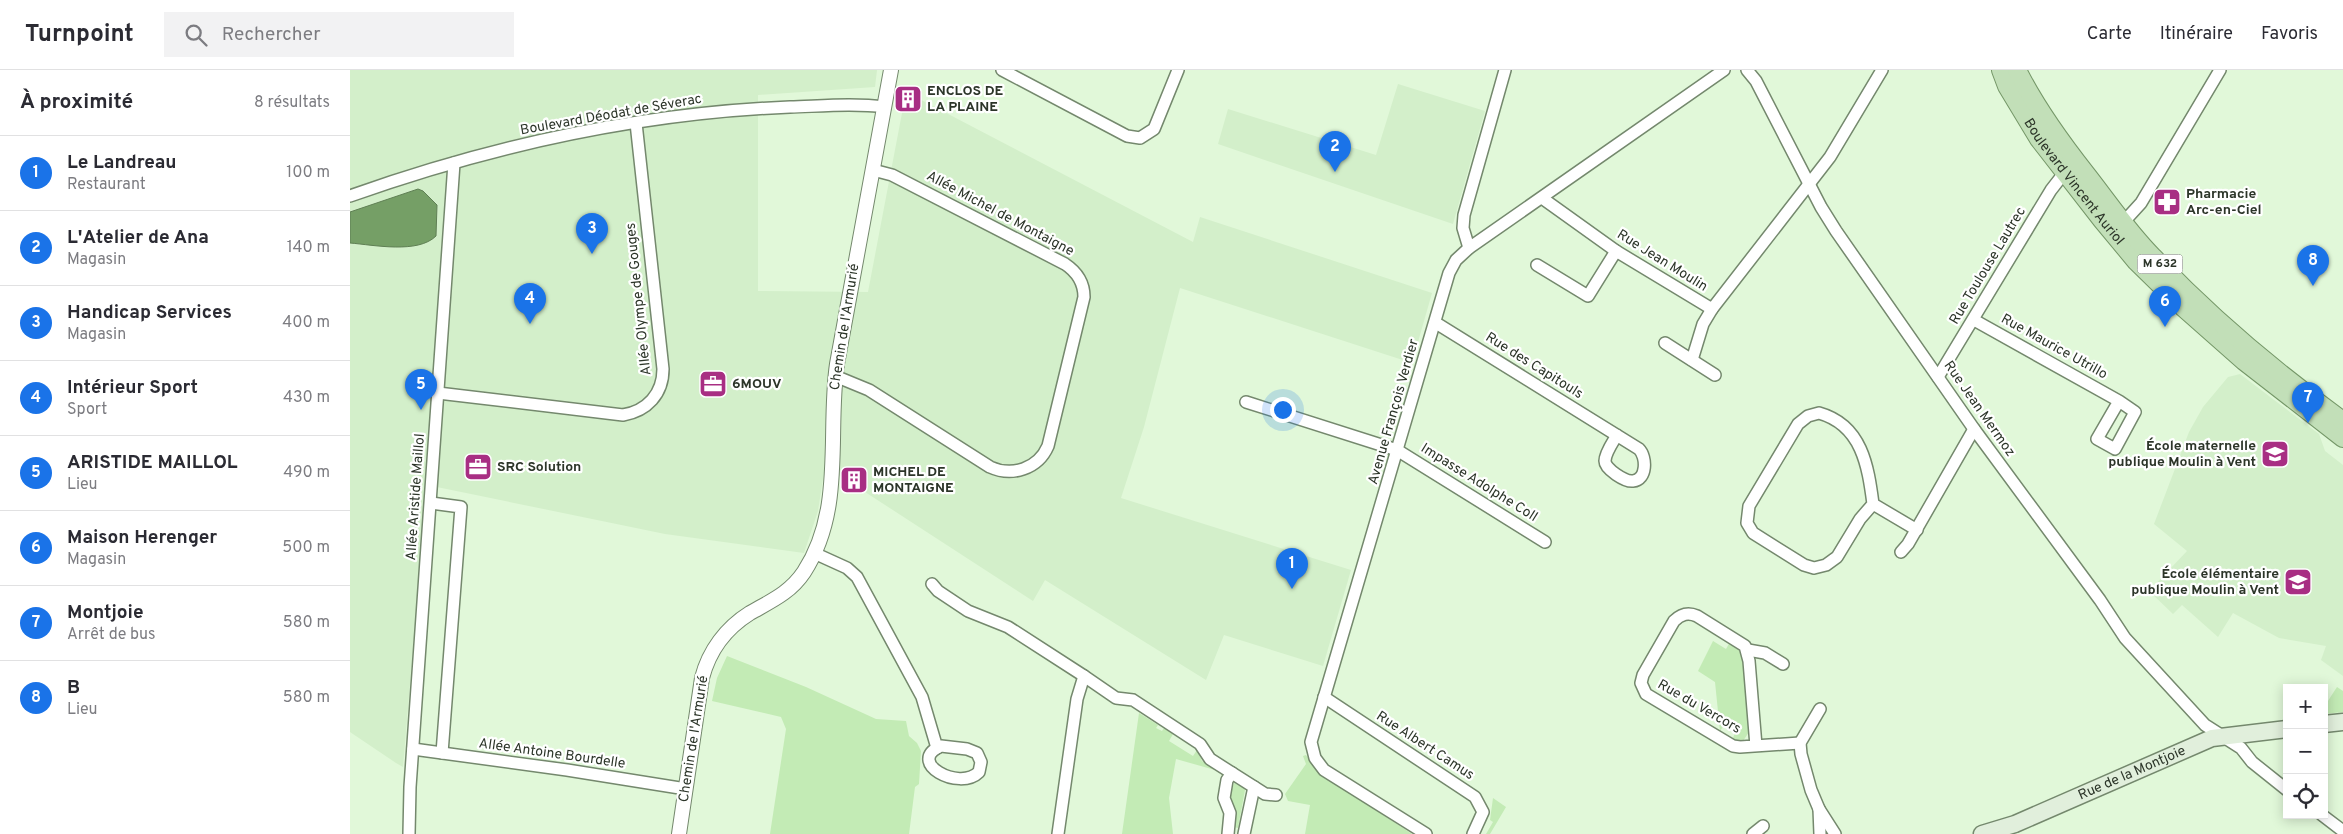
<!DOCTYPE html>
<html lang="fr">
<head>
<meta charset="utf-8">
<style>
	:root { --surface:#fff; --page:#f2f2f3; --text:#2b2b33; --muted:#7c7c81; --line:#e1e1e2; --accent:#1a73e8 }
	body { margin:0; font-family:Overpass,sans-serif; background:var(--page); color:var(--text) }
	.controls { position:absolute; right:15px; bottom:15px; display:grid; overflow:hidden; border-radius:0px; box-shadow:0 2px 12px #0003 }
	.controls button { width:45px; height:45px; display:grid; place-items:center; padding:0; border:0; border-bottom:1px solid var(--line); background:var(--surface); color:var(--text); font:25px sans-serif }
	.you { position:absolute; left:932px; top:339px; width:18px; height:18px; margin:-12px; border:4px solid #fff; border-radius:50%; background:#1a73e8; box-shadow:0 0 0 8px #1a73e833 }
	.badge { display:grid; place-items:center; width:32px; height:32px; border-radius:50%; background:var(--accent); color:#fff; font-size:16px; font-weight:700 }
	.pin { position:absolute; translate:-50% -41px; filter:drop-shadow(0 1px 2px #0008) }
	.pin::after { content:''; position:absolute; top:26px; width:18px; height:15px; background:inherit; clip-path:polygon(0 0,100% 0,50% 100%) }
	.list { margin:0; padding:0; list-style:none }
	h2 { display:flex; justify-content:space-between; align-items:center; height:65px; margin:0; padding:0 20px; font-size:21px }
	h2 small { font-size:16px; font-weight:400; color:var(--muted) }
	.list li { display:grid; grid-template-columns:32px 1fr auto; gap:15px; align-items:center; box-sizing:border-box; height:75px; padding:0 20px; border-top:1px solid var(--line) }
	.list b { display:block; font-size:19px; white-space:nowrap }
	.list p { margin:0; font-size:16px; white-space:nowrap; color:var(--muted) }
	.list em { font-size:16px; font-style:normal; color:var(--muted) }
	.icon { flex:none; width:28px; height:28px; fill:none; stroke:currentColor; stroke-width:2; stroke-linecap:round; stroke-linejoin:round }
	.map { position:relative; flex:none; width:1993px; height:764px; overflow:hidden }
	header { display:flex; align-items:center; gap:30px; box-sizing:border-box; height:70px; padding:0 25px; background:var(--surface); border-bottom:1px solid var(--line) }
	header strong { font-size:24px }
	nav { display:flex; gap:28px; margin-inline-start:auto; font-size:18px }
	.search { width:350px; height:45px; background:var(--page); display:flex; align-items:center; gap:12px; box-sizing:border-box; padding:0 18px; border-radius:0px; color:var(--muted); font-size:19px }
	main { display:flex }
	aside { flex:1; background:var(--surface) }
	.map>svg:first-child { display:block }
	.built { fill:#d3efca }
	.green { fill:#c3ebb5 }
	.water { fill:#759f66; stroke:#5f7f54 }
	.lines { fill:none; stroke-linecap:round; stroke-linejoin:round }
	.minor-casing { stroke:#74886d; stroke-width:14 }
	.tertiary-casing { stroke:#74886d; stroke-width:16 }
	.secondary-casing { stroke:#74886d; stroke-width:19 }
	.primary-casing { stroke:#749667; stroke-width:20 }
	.minor { stroke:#fff; stroke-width:11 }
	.tertiary { stroke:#fff; stroke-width:14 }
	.secondary { stroke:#e1efdc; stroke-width:16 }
	.primary { stroke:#c2dfb8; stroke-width:18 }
	.labels { text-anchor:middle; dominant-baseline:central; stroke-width:4.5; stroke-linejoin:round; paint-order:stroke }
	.shield { fill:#fff; stroke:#6b7269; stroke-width:1 }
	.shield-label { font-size:12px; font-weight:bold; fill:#2c3529 }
	.poi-label { font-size:14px; font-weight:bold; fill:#2c3529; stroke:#fff; text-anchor:start }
	.street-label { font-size:14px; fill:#2c3529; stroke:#fff }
</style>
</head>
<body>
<header>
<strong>Turnpoint</strong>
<div class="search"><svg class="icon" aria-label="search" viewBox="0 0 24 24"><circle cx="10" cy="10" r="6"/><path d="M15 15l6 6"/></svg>Rechercher</div>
<nav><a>Carte</a><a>Itinéraire</a><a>Favoris</a></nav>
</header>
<main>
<aside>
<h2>À proximité<small>8 résultats</small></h2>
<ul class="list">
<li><span class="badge">1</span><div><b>Le Landreau</b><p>Restaurant</p></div><em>100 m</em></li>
<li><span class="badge">2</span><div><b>L'Atelier de Ana</b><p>Magasin</p></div><em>140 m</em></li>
<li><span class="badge">3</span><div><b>Handicap Services</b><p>Magasin</p></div><em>400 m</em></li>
<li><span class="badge">4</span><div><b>Intérieur Sport</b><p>Sport</p></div><em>430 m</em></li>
<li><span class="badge">5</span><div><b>ARISTIDE MAILLOL</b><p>Lieu</p></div><em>490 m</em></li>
<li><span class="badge">6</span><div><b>Maison Herenger</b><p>Magasin</p></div><em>500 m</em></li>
<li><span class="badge">7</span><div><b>Montjoie</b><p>Arrêt de bus</p></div><em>580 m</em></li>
<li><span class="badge">8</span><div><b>B</b><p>Lieu</p></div><em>580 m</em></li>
</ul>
</aside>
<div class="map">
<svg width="1993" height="764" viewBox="0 0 1993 764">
	<rect width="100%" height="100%" fill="#e1f8d9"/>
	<g class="built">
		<polygon points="0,0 527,0 525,17 408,25 408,221 518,222 556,22 843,172 850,147 1082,223 1062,293 830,218 794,357 771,428 1001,500 973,596 874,565 856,610 695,510 683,531 475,396 468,441 454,483 315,464 77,415 53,697 46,693 0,662"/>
		<polygon points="1048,14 1135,41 1103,154 868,74 878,39 1026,85"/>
		<polygon points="1890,304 1969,364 1975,381 1993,395 1993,606 1971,590 1976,576 1929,568 1883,543 1868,567 1832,535 1823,544 1799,521 1837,481 1804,454 1839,362 1853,337 1878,307"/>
	</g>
	<g class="green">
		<polygon points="1363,571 1376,579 1380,572 1392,581 1399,662 1393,671 1387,672 1383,668 1386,660 1375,654 1370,661 1365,612 1348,601"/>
		<polygon points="377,586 456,617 526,649 556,651 559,666 567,673 571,681 569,714 565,717 559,764 420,764 436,659 431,647 362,631 367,608"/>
		<polygon points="1987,617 1993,621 1993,642 1974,644 1974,637"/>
		<polygon points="789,643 808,655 806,658 812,661 814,658 823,664 819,671 843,686 847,680 852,691 865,700 826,689 819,728 823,764 772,764"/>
		<polygon points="956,685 968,702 1062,764 955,764 960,735 938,731 935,724 956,694 953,686"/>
		<polygon points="884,713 894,718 895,720 888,758 884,757 886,742 879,729"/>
		<polygon points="1143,728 1156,737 1140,764 1136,764 1143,752 1140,750"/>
	</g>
	<path class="water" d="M68 119 73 121 87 135 86 166C68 184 24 175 0 173V142Z"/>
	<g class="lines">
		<defs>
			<g id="minor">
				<polyline points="652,0 777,66 790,68 804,59 828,0"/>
				<polyline points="1397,0 1406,11 1471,137 1486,161 1624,359 1750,530 1775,568 1855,655 1891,678 1902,692 1937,720"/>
				<path d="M0 126C141 76 290 43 440 37 472 36 504 33 535 37"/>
				<polyline points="1192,128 1266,181 1362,239 1480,87 1532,0"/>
				<polyline points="1770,156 1791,133 1870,0"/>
				<polyline points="1119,178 1113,158 1114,145 1155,0"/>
				<polyline points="1187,195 1238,226 1266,181"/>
				<polyline points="1624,250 1769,331 1785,342 1765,379 1747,369 1769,331"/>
				<path d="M1086 253 1289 379C1297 387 1297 410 1283 411 1275 412 1255 399 1255 391 1255 383 1263 372 1267 365"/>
				<polyline points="1315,273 1365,305"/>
				<polyline points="1342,290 1353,254 1362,239"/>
				<path d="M485 306 519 320 640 397C662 407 688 399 698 376L734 227C734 213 727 202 715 194L542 105 523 100"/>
				<polyline points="1588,307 1701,120 1715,102"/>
				<path d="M88 323 273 345C297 341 313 324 313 299L286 53"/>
				<polyline points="896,332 1047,380 1195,472"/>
				<polyline points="81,433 111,437 92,683"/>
				<path d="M1523 434C1518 396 1512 355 1469 343L1458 346 1448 354 1399 436 1397 453 1403 463 1454 495 1464 498 1476 495 1487 487 1510 449 1523 434 1567 460"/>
				<polyline points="1551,482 1558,474 1624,359"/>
				<polyline points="464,483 497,498 507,507 572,627 587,678"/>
				<polyline points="582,514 588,521 618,541 658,557 734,606"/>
				<polyline points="1398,580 1415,583 1433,594"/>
				<polyline points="974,627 1125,727 1133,742 1123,764"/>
				<polyline points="1470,639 1450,673 1451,684 1461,720 1469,739 1485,764"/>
				<path d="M591 676 617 679 627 683 631 692 629 702C609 722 555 692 591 676Z"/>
				<path d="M1406 676 1399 591 1395 576 1347 546C1338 542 1331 544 1324 551L1293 605 1291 613 1296 624 1383 676 1390 677 1450 673"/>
				<polyline points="63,679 217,700 336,719"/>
				<polyline points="904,717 915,724 926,725"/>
				<polyline points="1469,739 1470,764"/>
				<polyline points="1972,745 1993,761"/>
				<polyline points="59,764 60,717 104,93"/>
				<polyline points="708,764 727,629 734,606 766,628 783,630 850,674 860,689 904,717 894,764"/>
				<polyline points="878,764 880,743 874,728 877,710 882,703"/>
				<polyline points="1076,764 974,700 965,688 961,672 1099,203 1106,190 1119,178 1374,0"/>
				<polyline points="1403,764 1413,756"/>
			</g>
			<path id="tertiary" d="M329 764 352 608C359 581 376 558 400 543 421 531 440 523 454 502 495 439 477 363 487 294L541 0"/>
			<g id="secondary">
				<polyline points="1974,654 1993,652"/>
				<path id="s1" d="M1632 764 1665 754 1862 668 1937 659"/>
			</g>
			<g id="primary">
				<path id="s2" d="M1651 0 1657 16 1689 69 1752 150 1786 191 1834 238 1894 291 1993 368"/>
				<path d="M1667 0C1686 38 1710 71 1736 104 1758 132 1778 162 1803 187 1861 248 1925 302 1993 351"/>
			</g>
		</defs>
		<use href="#minor" class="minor-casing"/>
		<use href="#tertiary" class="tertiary-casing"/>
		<use href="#secondary" class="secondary-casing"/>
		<use href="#primary" class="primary-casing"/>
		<use href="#minor" class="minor"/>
		<use href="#tertiary" class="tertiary"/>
		<use href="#secondary" class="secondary"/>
		<use href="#primary" class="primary"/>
	</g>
	<defs>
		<symbol id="building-square" viewBox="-11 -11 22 22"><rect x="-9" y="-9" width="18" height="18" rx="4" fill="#a82e83" stroke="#fff"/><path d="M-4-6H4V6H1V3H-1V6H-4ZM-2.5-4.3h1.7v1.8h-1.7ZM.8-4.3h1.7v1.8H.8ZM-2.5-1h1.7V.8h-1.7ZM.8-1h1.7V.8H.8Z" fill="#fff"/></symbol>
		<symbol id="pharmacy-square" viewBox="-11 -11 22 22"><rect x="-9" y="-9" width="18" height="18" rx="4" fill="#a82e83" stroke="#fff"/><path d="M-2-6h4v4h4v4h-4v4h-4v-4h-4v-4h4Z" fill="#fff"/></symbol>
		<symbol id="office-square" viewBox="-11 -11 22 22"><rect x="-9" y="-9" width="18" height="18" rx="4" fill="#a82e83" stroke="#fff"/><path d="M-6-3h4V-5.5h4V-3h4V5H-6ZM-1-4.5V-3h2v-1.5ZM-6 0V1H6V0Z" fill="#fff"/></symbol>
		<symbol id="school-square" viewBox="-11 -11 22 22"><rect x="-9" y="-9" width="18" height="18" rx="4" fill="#a82e83" stroke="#fff"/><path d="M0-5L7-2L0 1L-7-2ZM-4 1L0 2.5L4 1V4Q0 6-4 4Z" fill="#fff"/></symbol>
	</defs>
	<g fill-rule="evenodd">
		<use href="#building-square" x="542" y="13" width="32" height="32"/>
		<use href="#pharmacy-square" x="1801" y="116" width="32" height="32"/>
		<use href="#office-square" x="347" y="298" width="32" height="32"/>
		<use href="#school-square" x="1909" y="368" width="32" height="32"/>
		<use href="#office-square" x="112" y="381" width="32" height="32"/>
		<use href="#building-square" x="488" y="394" width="32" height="32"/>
		<use href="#school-square" x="1932" y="496" width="32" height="32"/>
	</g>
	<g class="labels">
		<rect class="shield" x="1787.5" y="184.5" width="45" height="19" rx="4"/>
		<g class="shield-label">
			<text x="1810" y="194">M 632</text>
		</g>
		<g class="poi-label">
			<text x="577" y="21">ENCLOS DE<tspan x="577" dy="16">LA PLAINE</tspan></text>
			<text x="1836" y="124">Pharmacie<tspan x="1836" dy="16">Arc-en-Ciel</tspan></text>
			<text x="382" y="314">6MOUV</text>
			<text x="1906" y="376" text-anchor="end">École maternelle<tspan x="1906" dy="16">publique Moulin à Vent</tspan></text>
			<text x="147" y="397">SRC Solution</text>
			<text x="523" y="402">MICHEL DE<tspan x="523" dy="16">MONTAIGNE</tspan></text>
			<text x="1929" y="504" text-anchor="end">École élémentaire<tspan x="1929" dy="16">publique Moulin à Vent</tspan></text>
		</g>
		<g class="street-label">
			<text transform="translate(261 45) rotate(-10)">Boulevard Déodat de Séverac</text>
			<text stroke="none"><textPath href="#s2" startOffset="134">Boulevard Vincent Auriol</textPath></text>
			<text transform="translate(650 144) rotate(28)">Allée Michel de Montaigne</text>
			<text transform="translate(1312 191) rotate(32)">Rue Jean Moulin</text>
			<text transform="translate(1638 196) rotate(-59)">Rue Toulouse Lautrec</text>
			<text transform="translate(289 229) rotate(-96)">Allée Olympe de Gouges</text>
			<text transform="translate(495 257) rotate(-81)">Chemin de l'Armurié</text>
			<text transform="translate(1704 277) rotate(29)">Rue Maurice Utrillo</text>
			<text transform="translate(1184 296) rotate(32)">Rue des Capitouls</text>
			<text transform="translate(1629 339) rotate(55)">Rue Jean Mermoz</text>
			<text transform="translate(1044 342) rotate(-74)">Avenue François Verdier</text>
			<text transform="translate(1129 413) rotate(32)">Impasse Adolphe Coll</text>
			<text transform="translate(66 427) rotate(-86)">Allée Aristide Maillol</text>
			<text transform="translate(1349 637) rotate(30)">Rue du Vercors</text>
			<text transform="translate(344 669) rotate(-81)">Chemin de l'Armurié</text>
			<text transform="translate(1075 676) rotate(33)">Rue Albert Camus</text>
			<text transform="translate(202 684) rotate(8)">Allée Antoine Bourdelle</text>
			<text stroke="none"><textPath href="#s1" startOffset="162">Rue de la Montjoie</textPath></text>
		</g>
	</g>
</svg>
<div class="controls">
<button>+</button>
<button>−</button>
<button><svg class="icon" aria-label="locate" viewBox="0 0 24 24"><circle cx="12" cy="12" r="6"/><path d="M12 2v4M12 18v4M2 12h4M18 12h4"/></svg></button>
</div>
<div class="you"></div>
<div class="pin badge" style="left:942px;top:519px">1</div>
<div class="pin badge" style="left:985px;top:102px">2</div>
<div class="pin badge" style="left:242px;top:184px">3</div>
<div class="pin badge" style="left:180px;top:254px">4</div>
<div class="pin badge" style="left:71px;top:340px">5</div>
<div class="pin badge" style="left:1815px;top:257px">6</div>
<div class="pin badge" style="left:1958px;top:353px">7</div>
<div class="pin badge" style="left:1963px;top:216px">8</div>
</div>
</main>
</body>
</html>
